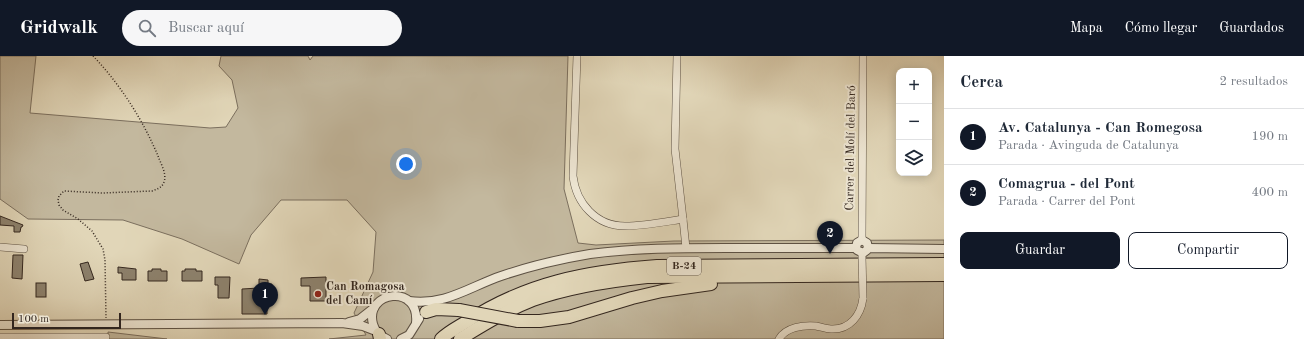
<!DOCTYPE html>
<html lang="es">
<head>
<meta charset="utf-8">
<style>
	:root { --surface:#fff; --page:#f6f6f7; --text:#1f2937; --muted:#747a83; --line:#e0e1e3; --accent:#111827 }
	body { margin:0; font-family:"Old Standard TT",serif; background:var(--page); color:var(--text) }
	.controls { position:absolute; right:12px; top:12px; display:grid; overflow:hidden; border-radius:8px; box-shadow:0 2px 10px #0003 }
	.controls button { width:36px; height:36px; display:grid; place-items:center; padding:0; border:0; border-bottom:1px solid var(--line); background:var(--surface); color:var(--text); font:20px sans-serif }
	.scale { position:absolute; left:12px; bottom:10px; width:109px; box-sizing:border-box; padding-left:4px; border:2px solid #33261e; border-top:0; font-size:11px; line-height:14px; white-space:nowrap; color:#33261e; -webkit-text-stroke:3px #ece4d1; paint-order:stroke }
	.you { position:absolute; left:406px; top:108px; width:14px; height:14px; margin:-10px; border:3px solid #fff; border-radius:50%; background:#1a73e8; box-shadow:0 0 0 6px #1a73e833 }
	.badge { display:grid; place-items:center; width:26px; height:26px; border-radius:50%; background:var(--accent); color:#fff; font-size:13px; font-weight:700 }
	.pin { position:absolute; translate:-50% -33px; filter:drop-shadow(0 1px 2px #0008) }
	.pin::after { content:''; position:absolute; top:21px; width:14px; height:12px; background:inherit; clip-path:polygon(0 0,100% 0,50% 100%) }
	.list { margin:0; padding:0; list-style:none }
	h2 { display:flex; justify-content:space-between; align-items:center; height:52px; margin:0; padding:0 16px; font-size:17px }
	h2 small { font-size:13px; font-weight:400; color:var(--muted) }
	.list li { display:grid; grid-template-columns:26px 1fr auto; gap:12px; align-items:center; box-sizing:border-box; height:56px; padding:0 16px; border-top:1px solid var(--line) }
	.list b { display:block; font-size:15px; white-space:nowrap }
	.list p { margin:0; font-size:13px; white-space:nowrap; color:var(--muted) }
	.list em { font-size:13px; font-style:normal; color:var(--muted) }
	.actions { display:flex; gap:8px; padding:12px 16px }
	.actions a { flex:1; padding:9px 0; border:1px solid var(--accent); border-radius:8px; text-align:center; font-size:14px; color:var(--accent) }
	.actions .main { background:var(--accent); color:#fff }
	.icon { flex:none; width:22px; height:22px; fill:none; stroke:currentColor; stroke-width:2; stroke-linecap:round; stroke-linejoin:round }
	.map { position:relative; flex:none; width:944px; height:283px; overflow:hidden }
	header { display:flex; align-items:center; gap:24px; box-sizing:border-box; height:56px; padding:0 20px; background:var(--accent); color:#fff }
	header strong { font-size:19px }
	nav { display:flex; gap:22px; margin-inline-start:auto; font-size:14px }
	.search { width:280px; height:36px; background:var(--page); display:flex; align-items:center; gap:10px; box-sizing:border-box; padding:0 14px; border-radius:22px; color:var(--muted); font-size:15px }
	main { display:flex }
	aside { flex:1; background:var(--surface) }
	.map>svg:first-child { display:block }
	.green { fill:#c3b89e; stroke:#7b6f5e }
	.building { fill:#8d826e; stroke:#33261e }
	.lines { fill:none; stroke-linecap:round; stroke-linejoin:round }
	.minor-casing { stroke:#5e5244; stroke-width:8 }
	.tertiary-casing { stroke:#5e5244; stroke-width:10 }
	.motorway-casing { stroke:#33261e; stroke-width:14 }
	.path { stroke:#33261e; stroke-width:1.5; stroke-dasharray:1 2; stroke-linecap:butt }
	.minor { stroke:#ece4d1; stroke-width:7 }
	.tertiary { stroke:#ece4d1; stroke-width:8 }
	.motorway { stroke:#e1d6b8; stroke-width:12 }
	.minor-bridge-casing { stroke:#5e5244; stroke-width:8; stroke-linecap:butt }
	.motorway-bridge-casing { stroke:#33261e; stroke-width:14; stroke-linecap:butt }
	.minor-bridge { stroke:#ece4d1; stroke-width:7 }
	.motorway-bridge { stroke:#e1d6b8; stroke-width:12 }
	.poi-dot { fill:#8f2418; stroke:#ece4d1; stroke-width:1.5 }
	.labels { text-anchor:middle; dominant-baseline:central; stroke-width:4; stroke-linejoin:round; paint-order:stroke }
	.shield { fill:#ece4d1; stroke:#6a5f54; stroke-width:1 }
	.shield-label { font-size:11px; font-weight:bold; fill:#33261e }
	.street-label { font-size:12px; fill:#33261e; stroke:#ece4d1 }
	.poi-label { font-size:12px; font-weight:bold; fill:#33261e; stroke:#ece4d1; text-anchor:start }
</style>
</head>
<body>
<header>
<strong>Gridwalk</strong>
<div class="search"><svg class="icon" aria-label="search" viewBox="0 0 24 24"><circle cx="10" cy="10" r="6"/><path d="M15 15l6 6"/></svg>Buscar aquí</div>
<nav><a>Mapa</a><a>Cómo llegar</a><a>Guardados</a></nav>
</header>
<main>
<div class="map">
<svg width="944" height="283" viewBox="0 0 944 283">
	<rect width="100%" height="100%" fill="#e1d6b8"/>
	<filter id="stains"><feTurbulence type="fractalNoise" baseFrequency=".005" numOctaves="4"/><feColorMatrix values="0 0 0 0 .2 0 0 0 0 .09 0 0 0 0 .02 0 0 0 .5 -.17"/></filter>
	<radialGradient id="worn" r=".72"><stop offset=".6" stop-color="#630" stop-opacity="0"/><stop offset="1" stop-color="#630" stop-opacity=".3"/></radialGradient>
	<g class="green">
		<polygon points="0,0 36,0 30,57 210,72 226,71 238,52 232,24 219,10 221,0 308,0 310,4 313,0 568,0 564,133 578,187 596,189 674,185 944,184 944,283 329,283 366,279 354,257 373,216 376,176 347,144 281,144 251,179 239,208 182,183 123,164 28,163 0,143"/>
		<polygon points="108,276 167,283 108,283"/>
	</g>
	<g class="building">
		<polygon points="0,160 23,169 22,171 21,171 20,176 14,176 14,170 0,169"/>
		<polygon points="13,199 23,199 22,223 12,222"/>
		<polygon points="88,206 94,223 85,225 80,208"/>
		<polygon points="118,211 136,213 136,224 122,224 122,217 118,217"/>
		<polygon points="152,213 161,213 161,215 167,215 167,225 148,225 148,215 152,215"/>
		<polygon points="185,213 196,213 196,215 202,215 202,225 182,225 182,215 185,215"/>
		<polygon points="215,221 230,221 229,242 218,242 218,229 215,229"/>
		<polygon points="326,221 326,245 310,245 310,230 301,230 301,222"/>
		<polygon points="259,223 268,224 268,228 272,228 271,237 264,237 264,252 267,252 267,258 242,258 242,233 259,232"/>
		<rect x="36" y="227" width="10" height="14"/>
	</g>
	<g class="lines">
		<defs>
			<g id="minor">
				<path d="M577 0 573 120C576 147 596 170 625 170 644 170 664 166 683 163L686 192"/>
				<polyline points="677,0 675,93 683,163"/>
				<polyline points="862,184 863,0"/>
				<polyline points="0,191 24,193"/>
				<polyline points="0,281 106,281"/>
				<path d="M779 283C786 271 803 269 816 270 821 271 826 273 831 273 850 274 861 259 863 242"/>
			</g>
			<g id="tertiary">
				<polyline points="856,192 857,194 863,197 867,194 868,192 944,193"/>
				<polyline points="856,192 857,187 862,184 867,187 868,192"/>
				<path d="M409 245C445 250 469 231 501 220 530 210 560 203 590 198 635 192 680 192 726 192 769 192 813 192 856 192"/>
				<polyline points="349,266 360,263 374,252"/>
				<polyline points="0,269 342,267 363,270 376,275"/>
				<path d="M387 283C380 280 375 276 373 268 364 235 420 227 416 267"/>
				<polyline points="401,283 409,279 419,263"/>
			</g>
			<g id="motorway">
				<polyline points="426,256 436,253 459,254"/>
				<polyline points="518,265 540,265 569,261 632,242 662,235 711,228"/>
				<polyline points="379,278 380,283"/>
				<path d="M441 283C448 276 458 271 466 266 525 227 587 215 657 210L944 208"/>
				<path d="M460 283C483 269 507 254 533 244 569 231 609 225 647 221L944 219"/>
			</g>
		</defs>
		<use href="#minor" class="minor-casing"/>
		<use href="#tertiary" class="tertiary-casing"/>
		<use href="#motorway" class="motorway-casing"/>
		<path class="path" d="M93 0C120 28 143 64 158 100 161 108 167 118 164 126 162 132 157 133 152 135L102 137 64 135 59 140 58 144 59 149 63 154 78 163 92 175 103 193 105 204 106 262"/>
		<use href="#minor" class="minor"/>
		<use href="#tertiary" class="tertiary"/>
		<use href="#motorway" class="motorway"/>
		<defs>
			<polyline id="minor-bridge" points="862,200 863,242"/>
			<polyline id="motorway-bridge" points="459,254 518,265"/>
		</defs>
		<use href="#minor-bridge" class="minor-bridge-casing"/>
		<use href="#motorway-bridge" class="motorway-bridge-casing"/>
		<use href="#minor-bridge" class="minor-bridge"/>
		<use href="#motorway-bridge" class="motorway-bridge"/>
	</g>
	<circle class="poi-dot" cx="318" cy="238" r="4"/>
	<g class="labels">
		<rect class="shield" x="667" y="201" width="34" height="18" rx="3"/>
		<g class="shield-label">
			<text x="684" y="210">B-24</text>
		</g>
		<g class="street-label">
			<text transform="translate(851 92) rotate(-89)">Carrer del Molí del Baró</text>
		</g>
		<g class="poi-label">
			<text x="326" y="231">Can Romagosa<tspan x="326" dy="14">del Camí</tspan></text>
		</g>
	</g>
	<rect width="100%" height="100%" filter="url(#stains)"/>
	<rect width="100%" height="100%" fill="url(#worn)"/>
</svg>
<div class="controls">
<button>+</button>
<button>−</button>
<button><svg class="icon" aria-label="layers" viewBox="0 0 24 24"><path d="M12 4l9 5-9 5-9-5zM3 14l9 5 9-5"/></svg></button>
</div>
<div class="scale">100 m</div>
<div class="you"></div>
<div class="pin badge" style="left:265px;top:259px">1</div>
<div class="pin badge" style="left:830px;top:198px">2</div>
</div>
<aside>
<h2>Cerca<small>2 resultados</small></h2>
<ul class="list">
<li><span class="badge">1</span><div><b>Av. Catalunya - Can Romegosa</b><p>Parada · Avinguda de Catalunya</p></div><em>190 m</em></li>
<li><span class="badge">2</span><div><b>Comagrua - del Pont</b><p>Parada · Carrer del Pont</p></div><em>400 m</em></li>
</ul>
<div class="actions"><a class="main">Guardar</a><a>Compartir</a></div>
</aside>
</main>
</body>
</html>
